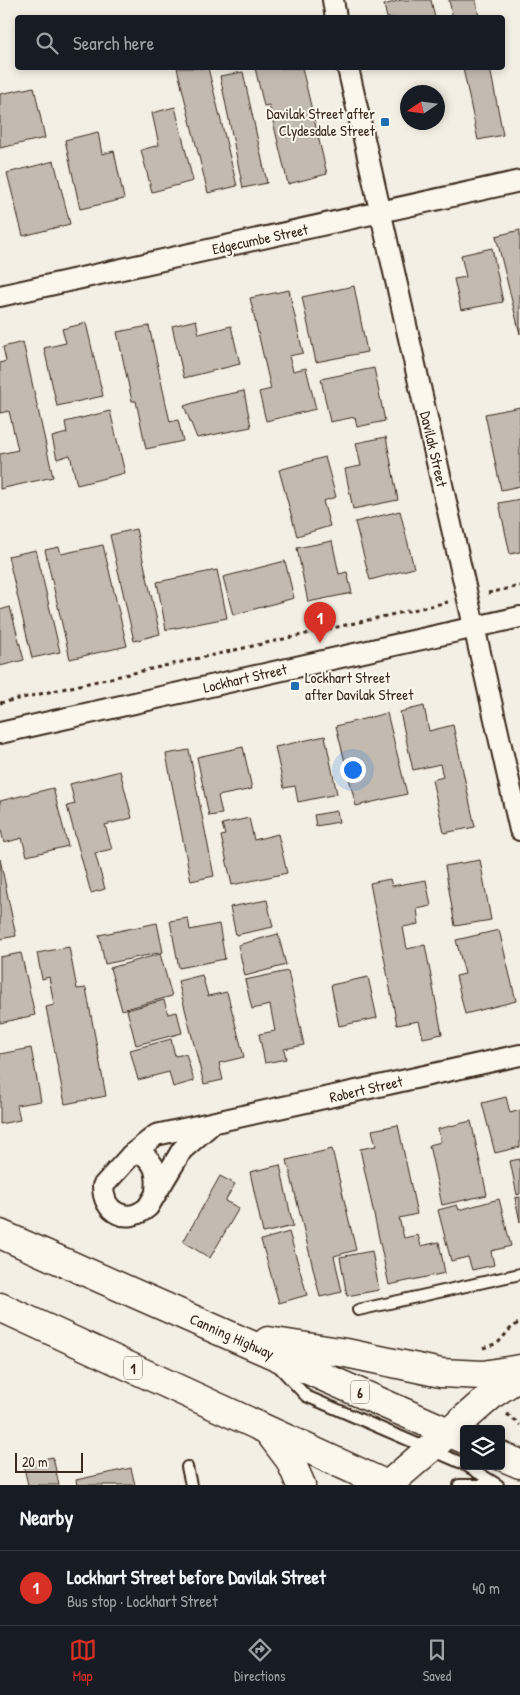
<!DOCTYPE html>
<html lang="en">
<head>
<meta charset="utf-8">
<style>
	:root { --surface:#171b24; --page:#242831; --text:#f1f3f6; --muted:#9ea1a6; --line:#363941; --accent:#d93025 }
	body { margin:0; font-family:"Patrick Hand",sans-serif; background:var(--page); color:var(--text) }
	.controls { position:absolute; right:15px; bottom:15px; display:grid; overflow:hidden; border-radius:5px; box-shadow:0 2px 8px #0003 }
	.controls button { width:45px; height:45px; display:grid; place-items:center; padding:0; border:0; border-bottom:1px solid var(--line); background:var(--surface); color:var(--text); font:25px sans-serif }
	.compass { position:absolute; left:400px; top:85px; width:45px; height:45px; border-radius:50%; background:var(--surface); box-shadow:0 2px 8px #0003; rotate:257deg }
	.scale { position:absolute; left:15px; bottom:12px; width:68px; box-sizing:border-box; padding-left:5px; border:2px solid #3b2a1e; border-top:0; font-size:14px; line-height:18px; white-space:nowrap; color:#3b2a1e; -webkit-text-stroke:4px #fbf7ec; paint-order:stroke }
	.you { position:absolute; left:352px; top:769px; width:18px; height:18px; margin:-12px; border:4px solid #fff; border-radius:50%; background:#1a73e8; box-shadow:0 0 0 8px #1a73e833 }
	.badge { display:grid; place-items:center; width:32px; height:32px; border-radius:50%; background:var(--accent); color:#fff; font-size:16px; font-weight:700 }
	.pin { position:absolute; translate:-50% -41px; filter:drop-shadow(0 1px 2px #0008) }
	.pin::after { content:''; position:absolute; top:26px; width:18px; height:15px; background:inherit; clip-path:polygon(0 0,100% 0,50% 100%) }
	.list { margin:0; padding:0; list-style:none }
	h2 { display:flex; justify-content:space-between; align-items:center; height:65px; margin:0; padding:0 20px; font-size:21px }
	h2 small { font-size:16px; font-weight:400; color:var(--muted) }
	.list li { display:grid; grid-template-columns:32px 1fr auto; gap:15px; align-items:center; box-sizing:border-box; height:75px; padding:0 20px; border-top:1px solid var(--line) }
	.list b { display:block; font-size:19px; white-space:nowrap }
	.list p { margin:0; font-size:16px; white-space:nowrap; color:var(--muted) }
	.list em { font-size:16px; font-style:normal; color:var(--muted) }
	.icon { flex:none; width:28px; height:28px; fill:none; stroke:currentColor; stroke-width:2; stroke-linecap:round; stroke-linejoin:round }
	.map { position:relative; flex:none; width:520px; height:1485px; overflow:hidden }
	.search { position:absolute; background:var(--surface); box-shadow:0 2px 8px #0003; left:15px; right:15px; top:15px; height:55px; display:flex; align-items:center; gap:12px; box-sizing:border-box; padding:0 18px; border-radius:5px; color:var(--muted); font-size:19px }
	.sheet { height:140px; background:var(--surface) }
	nav { display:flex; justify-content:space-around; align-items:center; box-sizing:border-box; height:70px; border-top:1px solid var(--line); background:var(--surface); font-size:14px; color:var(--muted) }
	nav a { display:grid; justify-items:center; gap:2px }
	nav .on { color:var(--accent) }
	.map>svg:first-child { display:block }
	.building { fill:#c3bbb0; stroke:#3b2a1e }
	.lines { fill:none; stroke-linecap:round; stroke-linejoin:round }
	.lane-casing { stroke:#3b2a1e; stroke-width:14 }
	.street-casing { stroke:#3b2a1e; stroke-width:24 }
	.highway-casing { stroke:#3b2a1e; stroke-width:31 }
	.path { stroke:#3b2a1e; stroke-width:3; stroke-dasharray:4 4; stroke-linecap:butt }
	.lane { stroke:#fbf7ec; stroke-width:10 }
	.street { stroke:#fbf7ec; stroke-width:20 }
	.highway { stroke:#fbf7ec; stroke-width:28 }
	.poi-dot { fill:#1f6fb2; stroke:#fbf7ec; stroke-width:2 }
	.labels { text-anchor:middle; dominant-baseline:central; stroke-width:4; stroke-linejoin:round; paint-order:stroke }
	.shield { fill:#fbf7ec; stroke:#75685c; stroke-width:1 }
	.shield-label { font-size:14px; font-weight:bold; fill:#3b2a1e }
	.poi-label { font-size:15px; fill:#3b2a1e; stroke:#fbf7ec; text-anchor:end }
	.street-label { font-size:15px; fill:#3b2a1e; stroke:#fbf7ec }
</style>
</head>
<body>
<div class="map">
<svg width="520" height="1485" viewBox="0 0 520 1485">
	<rect width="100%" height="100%" fill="#f3efe4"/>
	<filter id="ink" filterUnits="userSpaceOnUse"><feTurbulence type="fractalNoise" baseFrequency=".02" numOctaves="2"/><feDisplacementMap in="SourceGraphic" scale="10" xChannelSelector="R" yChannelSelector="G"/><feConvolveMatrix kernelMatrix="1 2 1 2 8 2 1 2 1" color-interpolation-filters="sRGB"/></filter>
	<g filter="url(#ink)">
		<g class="building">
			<polygon points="401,0 431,0 435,18 387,18 384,5"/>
			<polygon points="449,0 476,0 479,18 453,18"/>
			<polygon points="177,68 208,68 237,186 208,193"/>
			<polygon points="255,68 302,68 327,174 288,184 269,105 264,106"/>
			<polygon points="463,68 490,68 503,135 478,140"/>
			<polygon points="243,72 267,183 243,188 220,76"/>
			<polygon points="34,87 45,138 0,148 0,94"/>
			<polygon points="175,107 193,181 152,192 141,150 159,145 152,113"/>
			<polygon points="98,132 102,154 114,151 124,199 80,209 65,140"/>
			<polygon points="54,161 70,224 23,236 7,173"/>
			<polygon points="520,230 520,334 496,236"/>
			<polygon points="492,248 503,302 461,310 454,279 466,277 461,255"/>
			<polygon points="354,286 367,352 316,362 302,297"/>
			<polygon points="289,290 303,353 289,356 293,371 306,368 316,409 266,421 259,392 271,389 250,298"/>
			<polygon points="196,320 199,334 231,326 240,364 184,378 172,326"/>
			<polygon points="86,323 103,396 57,406 44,348 66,343 62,329"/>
			<polygon points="149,326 170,422 178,420 183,441 146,449 136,401 132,401 117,332"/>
			<polygon points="23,342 53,477 0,489 0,454 18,450 9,411 0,413 0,363 6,361 3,347"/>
			<polygon points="374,368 385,421 357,427 355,417 330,422 321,379"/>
			<polygon points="244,391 251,427 197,438 184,406 209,398"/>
			<polygon points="520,407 520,486 501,490 485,414"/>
			<polygon points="110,411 125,473 77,485 70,455 57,459 52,437 67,433 65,422"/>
			<polygon points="386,437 398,500 353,509 345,469 361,466 356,443"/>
			<polygon points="325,457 336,497 323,501 330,526 297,536 279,470"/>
			<polygon points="520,499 520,552 510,554 499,503"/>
			<polygon points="400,511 414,568 370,580 355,522"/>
			<polygon points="136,529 160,634 134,641 110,535"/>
			<polygon points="332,541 339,574 347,572 352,593 308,602 297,548"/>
			<polygon points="103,545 127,646 70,659 45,550 59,547 61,554"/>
			<polygon points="36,550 60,652 32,658 8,556"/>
			<polygon points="285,561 294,598 233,615 223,577"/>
			<polygon points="217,570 227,618 166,630 157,582"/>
			<polygon points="10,607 24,660 0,666 0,610"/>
			<polygon points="424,706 429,731 453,725 475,827 444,833 432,780 443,777 440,764 413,770 400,712"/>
			<polygon points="387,713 407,794 356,806 336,726"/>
			<polygon points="325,736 337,794 298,802 295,786 284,788 275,747"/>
			<polygon points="243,747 252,789 218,796 222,814 209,816 197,757"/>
			<polygon points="189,750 214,876 191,881 166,754"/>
			<polygon points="120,771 132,818 105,825 112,849 95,853 105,889 91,893 67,806 75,804 70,784"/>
			<polygon points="53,788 68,846 27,856 22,838 4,843 0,826 0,801"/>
			<polygon points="337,811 339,822 316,826 314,815"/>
			<polygon points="249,818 254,840 278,834 287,873 232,885 221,836 225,835 222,824"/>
			<polygon points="0,859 16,936 0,939"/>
			<polygon points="480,860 491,920 455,926 445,866"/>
			<polygon points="390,879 392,886 426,880 431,906 417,909 419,924 403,927 407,949 425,945 442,1034 423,1038 419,1021 397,1025 370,883"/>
			<polygon points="267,900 273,927 236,935 230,907"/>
			<polygon points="188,918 190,930 219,924 225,959 179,968 170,921"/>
			<polygon points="157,923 163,952 105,964 99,935"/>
			<polygon points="499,930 516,1001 465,1014 456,976 465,974 456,940"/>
			<polygon points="278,934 286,965 245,976 238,945"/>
			<polygon points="69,947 77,989 86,988 106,1096 65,1104 46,1007 54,1005 49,977 42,979 37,953"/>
			<polygon points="21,953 35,1015 0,1023 0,957"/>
			<polygon points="160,954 172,996 122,1010 110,968"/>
			<polygon points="288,971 304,1045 284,1049 286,1059 265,1063 259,1034 275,1031 270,1005 252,1009 245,980"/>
			<polygon points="202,975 208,996 227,992 244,1057 219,1063 223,1080 204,1084 178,981"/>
			<polygon points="368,977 377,1018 339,1026 331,985"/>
			<polygon points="164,1000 168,1014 177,1012 182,1033 136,1045 127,1010"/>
			<polygon points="171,1039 175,1056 186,1054 194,1081 173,1087 169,1072 138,1080 130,1050"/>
			<polygon points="31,1048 41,1101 17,1105 20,1120 0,1124 0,1054"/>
			<polygon points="506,1097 510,1113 520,1110 520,1147 495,1153 482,1103"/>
			<polygon points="471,1121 487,1195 442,1205 429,1145 441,1142 438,1129"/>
			<polygon points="398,1125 417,1214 399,1218 404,1238 418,1235 421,1246 439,1242 445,1273 389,1285 360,1149 376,1146 372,1130"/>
			<polygon points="332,1149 356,1250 334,1256 342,1292 320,1297 287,1160"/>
			<polygon points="520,1159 520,1194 517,1195 510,1161"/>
			<polygon points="280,1165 293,1226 263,1233 250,1172"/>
			<polygon points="220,1176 235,1184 225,1201 239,1208 210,1258 183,1242"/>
			<polygon points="520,1197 520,1222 515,1198"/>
			<polygon points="499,1199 511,1246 491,1251 494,1265 472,1270 468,1257 451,1261 438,1210 457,1205 459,1210"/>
			<polygon points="289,1232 307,1295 279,1303 261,1240"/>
			<polygon points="372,1251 379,1290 347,1296 340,1257"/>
			<polygon points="53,1457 59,1485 28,1485 23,1463"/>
			<polygon points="131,1468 135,1485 77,1485 76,1480"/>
		</g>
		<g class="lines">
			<defs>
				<g id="lane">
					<polyline points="358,1310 520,1274"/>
					<polyline points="279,1367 306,1396 464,1464"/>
					<polyline points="467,1466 498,1485"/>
					<polyline points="187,1467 191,1485"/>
					<polyline points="459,1485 488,1485"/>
				</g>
				<g id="street">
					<polyline points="333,0 336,18"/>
					<polyline points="348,68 520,830"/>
					<polyline points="0,296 520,181"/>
					<polyline points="0,733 520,617"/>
					<path d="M213 1123 182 1150 148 1207C127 1225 103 1213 103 1186L131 1155 156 1135 520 1055"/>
					<path d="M131 1155 141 1153C156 1163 158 1175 156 1192"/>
				</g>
				<g id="highway">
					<polyline points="0,1234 464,1439"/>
					<polyline points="0,1307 387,1485"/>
					<polyline points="268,1341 346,1353 441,1373 483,1375 520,1369"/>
					<polyline points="268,1431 290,1460 301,1485"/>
					<polyline points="501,1456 520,1464"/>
					<polyline points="388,1485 494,1393 520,1376"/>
				</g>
			</defs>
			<use href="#lane" class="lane-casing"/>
			<use href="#street" class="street-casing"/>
			<use href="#highway" class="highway-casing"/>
			<g class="path">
				<polyline points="488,593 520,586"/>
				<polyline points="0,703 448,602"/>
				<polyline points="483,1348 498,1343 512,1327 520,1322"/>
				<polyline points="507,1414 520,1425"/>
			</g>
			<use href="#lane" class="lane"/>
			<use href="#street" class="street"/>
			<use href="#highway" class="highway"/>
		</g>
	</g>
	<g class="poi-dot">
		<rect x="380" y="117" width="10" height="10" rx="2.5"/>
		<rect x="290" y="681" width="10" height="10" rx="2.5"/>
	</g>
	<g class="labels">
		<g class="shield">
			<rect x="124" y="1356.5" width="18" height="23" rx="4"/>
			<rect x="351" y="1380.5" width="18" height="23" rx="4"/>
		</g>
		<g class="shield-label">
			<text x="133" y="1368">1</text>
			<text x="360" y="1392">6</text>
		</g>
		<g class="poi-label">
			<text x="375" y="113">Davilak Street after<tspan x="375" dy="17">Clydesdale Street</tspan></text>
			<text x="305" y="677" text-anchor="start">Lockhart Street<tspan x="305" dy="17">after Davilak Street</tspan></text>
		</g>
		<g class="street-label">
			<text transform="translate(260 239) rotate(-12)">Edgecumbe Street</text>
			<text transform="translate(434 449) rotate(77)">Davilak Street</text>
			<text transform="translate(245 678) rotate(-13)">Lockhart Street</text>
			<text transform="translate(366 1089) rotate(-13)">Robert Street</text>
			<text transform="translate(232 1336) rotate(24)">Canning Highway</text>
		</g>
	</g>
</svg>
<div class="controls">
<button><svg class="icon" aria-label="layers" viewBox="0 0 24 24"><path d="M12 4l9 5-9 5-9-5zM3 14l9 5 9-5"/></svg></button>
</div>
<svg class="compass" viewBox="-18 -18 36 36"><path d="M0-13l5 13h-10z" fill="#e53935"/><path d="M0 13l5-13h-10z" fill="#9ea1a6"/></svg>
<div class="scale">20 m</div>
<div class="you"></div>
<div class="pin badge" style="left:320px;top:643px">1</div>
<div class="search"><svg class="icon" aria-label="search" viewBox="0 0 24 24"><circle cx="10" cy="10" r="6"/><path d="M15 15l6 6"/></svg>Search here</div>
</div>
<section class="sheet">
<h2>Nearby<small></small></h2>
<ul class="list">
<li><span class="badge">1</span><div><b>Lockhart Street before Davilak Street</b><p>Bus stop · Lockhart Street</p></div><em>40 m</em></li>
</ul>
</section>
<nav>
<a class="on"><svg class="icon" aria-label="map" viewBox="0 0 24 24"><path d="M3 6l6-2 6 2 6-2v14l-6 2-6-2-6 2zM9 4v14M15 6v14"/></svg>Map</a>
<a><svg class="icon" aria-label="directions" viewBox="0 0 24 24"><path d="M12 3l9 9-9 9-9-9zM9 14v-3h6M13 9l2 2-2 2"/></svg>Directions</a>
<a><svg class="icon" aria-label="saved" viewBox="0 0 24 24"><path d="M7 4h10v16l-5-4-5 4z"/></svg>Saved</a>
</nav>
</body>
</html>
